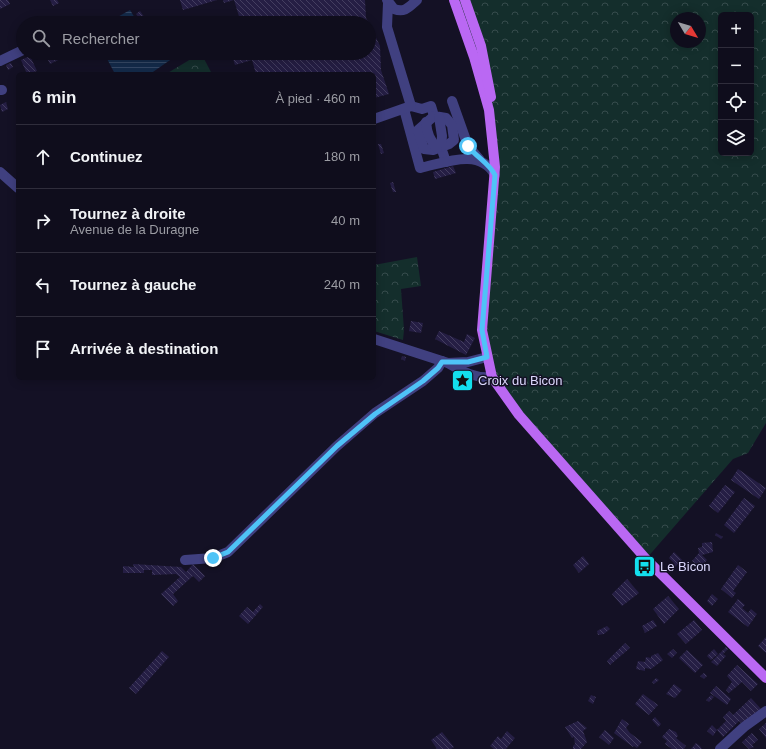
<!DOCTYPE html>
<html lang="fr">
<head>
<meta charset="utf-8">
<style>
	:root { --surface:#0f0d1c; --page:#181625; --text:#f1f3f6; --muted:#9b9ca3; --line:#2f2d3b }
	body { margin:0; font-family:Arial,sans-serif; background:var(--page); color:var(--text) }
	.controls { position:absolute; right:12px; top:12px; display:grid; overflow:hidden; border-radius:6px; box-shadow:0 2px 10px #0003 }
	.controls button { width:36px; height:36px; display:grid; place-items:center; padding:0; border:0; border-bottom:1px solid var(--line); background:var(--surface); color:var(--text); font:20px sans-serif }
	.compass { position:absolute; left:670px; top:12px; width:36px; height:36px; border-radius:50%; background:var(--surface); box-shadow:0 2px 10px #0003; rotate:128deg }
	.stop { position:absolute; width:12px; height:12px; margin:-9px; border:3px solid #4fc3f7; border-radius:50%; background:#fff }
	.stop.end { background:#4fc3f7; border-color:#fff; box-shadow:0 1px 4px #0008 }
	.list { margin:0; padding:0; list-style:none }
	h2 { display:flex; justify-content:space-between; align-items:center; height:52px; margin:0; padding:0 16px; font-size:17px }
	h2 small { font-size:13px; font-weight:400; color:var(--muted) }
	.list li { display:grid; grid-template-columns:26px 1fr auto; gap:12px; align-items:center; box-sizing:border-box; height:64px; padding:0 16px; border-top:1px solid var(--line) }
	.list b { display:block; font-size:15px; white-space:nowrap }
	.list p { margin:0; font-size:13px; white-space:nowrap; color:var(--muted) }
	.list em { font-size:13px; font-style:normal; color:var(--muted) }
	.icon { flex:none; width:22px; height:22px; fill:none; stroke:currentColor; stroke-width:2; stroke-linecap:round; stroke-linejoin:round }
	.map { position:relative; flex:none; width:766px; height:749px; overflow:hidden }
	.search { position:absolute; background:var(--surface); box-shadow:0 2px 10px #0003; left:16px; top:16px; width:360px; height:44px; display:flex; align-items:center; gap:10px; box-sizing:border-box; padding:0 14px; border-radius:22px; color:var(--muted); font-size:15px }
	.panel { position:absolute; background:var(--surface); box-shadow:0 2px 10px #0003; left:16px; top:72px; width:360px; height:308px; border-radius:6px }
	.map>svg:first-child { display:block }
	.forest { fill:url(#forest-crowns); fill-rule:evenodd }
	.water { fill:url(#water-rules) }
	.building { fill:url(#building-back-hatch) }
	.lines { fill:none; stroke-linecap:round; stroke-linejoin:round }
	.minor { stroke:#404080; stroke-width:10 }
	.major { stroke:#ba68f3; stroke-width:10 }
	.route { stroke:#4fc3f7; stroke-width:5 }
	.labels { text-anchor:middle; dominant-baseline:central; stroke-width:3; stroke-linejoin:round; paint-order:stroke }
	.poi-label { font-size:13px; fill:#dbd8fc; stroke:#141125; text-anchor:start }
</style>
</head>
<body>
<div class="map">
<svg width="766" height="749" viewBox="0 0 766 749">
	<defs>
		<pattern id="forest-crowns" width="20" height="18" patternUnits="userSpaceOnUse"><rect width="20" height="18" fill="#142e2c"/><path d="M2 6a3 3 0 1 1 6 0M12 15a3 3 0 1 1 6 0" fill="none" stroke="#364c4c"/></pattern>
		<pattern id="water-rules" width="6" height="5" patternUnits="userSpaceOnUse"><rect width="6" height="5" fill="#142b4b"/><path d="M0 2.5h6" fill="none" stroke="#364966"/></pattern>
		<pattern id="building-back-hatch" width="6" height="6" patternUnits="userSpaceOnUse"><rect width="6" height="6" fill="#251e44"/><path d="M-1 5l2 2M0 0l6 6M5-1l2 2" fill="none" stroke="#443e60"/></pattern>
	</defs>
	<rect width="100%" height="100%" fill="#141125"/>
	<g class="forest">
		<path d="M454 0H766V423L748 453 733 459 646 559 497 385 482 330 495 167 490 110ZM721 15H751V153H721ZM676 18H700V42H676Z"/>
		<polygon points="201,53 212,74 166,74"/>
		<polygon points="417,257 421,286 401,289 404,330 403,340 374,331 374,265"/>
	</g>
	<g class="water">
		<polygon points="130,10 138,23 107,23"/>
		<polygon points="104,53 176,53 173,58 150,74 115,74"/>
	</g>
	<g class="building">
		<polygon points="0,0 8,0 10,4 0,9"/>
		<polygon points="50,0 57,0 59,3 53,6"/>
		<polygon points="180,0 217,0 183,10"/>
		<polygon points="223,0 234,0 224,3"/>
		<polygon points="234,0 365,0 366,18 369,23 241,23"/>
		<polygon points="140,11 145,18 141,21 136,14"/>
		<polygon points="39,17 42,23 27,23"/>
		<polygon points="61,17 64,23 56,23 55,20"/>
		<polygon points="369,23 380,46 381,70 389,94 374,98 374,74 256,74 252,60 235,65 231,53 369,53"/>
		<polygon points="48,53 73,53 50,64 45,54"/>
		<polygon points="30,56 37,71 27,74 21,60"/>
		<polygon points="11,63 13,67 8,70 6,65"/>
		<polygon points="6,102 8,109 2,112 0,105"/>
		<polygon points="378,144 381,144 384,153 381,154"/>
		<polygon points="453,166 456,173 435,179 433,172"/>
		<polygon points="393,182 396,192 393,192 390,183"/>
		<polygon points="411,321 423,323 421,333 409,331"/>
		<polygon points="439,331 464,342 467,334 475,338 466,355 435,339"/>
		<polygon points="402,356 406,357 405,361 401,359"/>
		<polygon points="738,469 766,488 759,499 731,480"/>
		<polygon points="725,485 735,492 718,513 709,506"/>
		<polygon points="744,498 755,506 734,533 724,525"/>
		<polygon points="716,533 723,537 721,539 715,535"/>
		<polygon points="712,542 713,552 702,555 707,560 700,568 692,561 699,553 698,548 702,547 702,543"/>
		<polygon points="674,552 682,560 673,569 671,566 674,563 669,558"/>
		<polygon points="583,556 589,564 579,573 573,565"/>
		<polygon points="133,564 181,567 186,572 193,564 205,576 199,582 193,576 173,594 178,601 173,606 161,594 180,577 176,574 152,575 152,570 144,570 144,573 123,573 123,566 134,567"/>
		<polygon points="738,565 747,572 733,591 736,593 732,598 721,589"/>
		<polygon points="627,579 639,593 622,606 612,594"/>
		<polygon points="712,594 718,599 712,606 707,601"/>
		<polygon points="668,596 679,609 664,624 653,609"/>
		<polygon points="738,599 745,605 742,608 748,613 751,609 757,614 748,627 728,612"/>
		<polygon points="260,604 263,607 248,624 239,616 247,607 253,612"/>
		<polygon points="653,620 657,626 645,633 642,626"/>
		<polygon points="694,620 702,630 686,644 677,634"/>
		<polygon points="607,626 610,629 604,634 598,635 597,631"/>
		<polygon points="766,637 766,653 758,646"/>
		<polygon points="625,643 630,648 610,665 607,661"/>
		<polygon points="726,647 728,649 723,654 726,656 717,666 711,662"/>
		<polygon points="673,649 677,653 672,658 667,654"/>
		<polygon points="714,649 718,654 711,660 707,656"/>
		<polygon points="687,650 703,665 695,673 679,658"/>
		<polygon points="162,651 169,657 136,694 129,688"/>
		<polygon points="658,653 663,660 651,669 645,668 645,671 636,669 638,661 645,662 646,657 651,658 651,656"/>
		<polygon points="737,665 758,684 751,691 742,682 729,693 726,690 732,682 727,676"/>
		<polygon points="704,673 707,676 704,679 700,676"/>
		<polygon points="656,678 659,680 654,684 652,682"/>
		<polygon points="674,684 682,690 675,698 666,694"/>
		<polygon points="716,686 731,699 727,705 710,693"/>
		<polygon points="643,694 658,705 649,715 635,704"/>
		<polygon points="591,695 596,697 593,704 588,701"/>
		<polygon points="711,695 714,697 709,702 706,700"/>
		<polygon points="751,698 761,709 743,725 739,721 723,737 717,730 713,736 707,731 712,725 717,730 726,721 723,717 729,711 733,715"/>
		<polygon points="655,717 661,724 658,727 652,720"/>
		<polygon points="622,719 629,724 626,728 630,733 642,742 637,748 634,746 633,747 614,733"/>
		<polygon points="578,721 587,728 583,731 587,742 581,749 573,749 573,746 575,744 574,737 572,738 565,727"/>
		<polygon points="766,723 766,738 759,729"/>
		<polygon points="669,729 676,732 678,736 676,738 686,746 684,749 672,749 665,744 667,741 662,737"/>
		<polygon points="605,730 614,738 609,745 599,737"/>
		<polygon points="507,731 515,738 506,749 494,749 490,746 498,736 501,739"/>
		<polygon points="442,732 454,747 451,749 437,749 431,740"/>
		<polygon points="752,733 758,740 752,745 754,747 749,749 742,742"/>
		<polygon points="696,743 700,746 702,749 691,749"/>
	</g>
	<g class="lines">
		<g class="minor">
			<path d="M387 0 394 9C405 13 409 7 417 0"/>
			<polyline points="0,61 23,50"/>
			<polyline points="0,90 2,90"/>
			<polyline points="452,101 468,146 480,160"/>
			<polyline points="411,106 422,109 431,106 434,116 446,118 452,125 454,140 449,144 441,147 446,162"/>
			<path d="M404 109 420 168C444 163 480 147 495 175"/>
			<polyline points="434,116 418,130 424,149 433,150 441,147"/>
			<polyline points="439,117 442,136 441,147"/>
			<polyline points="374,119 411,106 387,27 388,3"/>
			<path d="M426 122C427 134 430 140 437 148"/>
			<polyline points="0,172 18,188"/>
			<polyline points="374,339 448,363 468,362 487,357"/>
			<path d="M448 363C462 371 475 379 492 377"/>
			<polyline points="185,560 213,558 228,552 337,446 375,413 423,381 438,368 442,361"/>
			<polyline points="720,749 744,727 766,711"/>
		</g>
		<g class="major">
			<polyline points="454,0 474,57 489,110 495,167 482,330 492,377 519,415 646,559 766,678"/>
			<polyline points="465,0 481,46 491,97"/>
		</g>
	</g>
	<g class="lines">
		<path class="route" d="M213 558 228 552 337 446 375 414 423 381 438 368 442 362H468L487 357 482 330 495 175C489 163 476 157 468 146"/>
	</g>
	<defs>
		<symbol id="sight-square" viewBox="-11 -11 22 22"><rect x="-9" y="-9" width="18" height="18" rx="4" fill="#13dfed" stroke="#141125"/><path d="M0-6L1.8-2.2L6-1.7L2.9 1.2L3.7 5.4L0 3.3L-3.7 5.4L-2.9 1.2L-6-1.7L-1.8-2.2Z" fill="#111"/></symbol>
		<symbol id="bus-square" viewBox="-11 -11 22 22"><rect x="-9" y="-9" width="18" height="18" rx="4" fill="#13dfed" stroke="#141125"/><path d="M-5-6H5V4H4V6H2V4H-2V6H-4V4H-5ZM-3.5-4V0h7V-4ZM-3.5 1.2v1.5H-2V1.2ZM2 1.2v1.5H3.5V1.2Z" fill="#111"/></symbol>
	</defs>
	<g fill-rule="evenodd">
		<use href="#sight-square" x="450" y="368" width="25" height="25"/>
		<use href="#bus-square" x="632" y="554" width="25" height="25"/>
	</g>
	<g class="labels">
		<g class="poi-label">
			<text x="478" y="380">Croix du Bicon</text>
			<text x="660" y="566">Le Bicon</text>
		</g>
	</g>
</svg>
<div class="controls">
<button>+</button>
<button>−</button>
<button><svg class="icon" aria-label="locate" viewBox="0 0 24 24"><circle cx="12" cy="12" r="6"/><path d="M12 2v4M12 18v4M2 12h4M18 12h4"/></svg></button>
<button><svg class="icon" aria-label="layers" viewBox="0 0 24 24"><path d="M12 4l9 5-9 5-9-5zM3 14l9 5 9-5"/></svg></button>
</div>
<svg class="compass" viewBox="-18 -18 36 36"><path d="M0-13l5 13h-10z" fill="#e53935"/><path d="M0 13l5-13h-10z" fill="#9b9ca3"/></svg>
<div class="stop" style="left:468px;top:146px"></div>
<div class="stop end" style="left:213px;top:558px"></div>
<div class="search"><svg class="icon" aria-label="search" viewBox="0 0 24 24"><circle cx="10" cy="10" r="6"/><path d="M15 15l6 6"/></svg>Rechercher</div>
<section class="panel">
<h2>6 min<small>À pied · 460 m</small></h2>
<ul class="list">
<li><svg class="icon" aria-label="ahead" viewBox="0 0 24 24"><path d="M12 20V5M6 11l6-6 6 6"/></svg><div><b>Continuez</b></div><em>180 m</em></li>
<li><svg class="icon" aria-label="right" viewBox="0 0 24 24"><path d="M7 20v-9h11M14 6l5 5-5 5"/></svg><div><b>Tournez à droite</b><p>Avenue de la Duragne</p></div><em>40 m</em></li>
<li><svg class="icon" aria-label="left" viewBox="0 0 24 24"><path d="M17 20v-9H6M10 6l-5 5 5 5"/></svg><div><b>Tournez à gauche</b></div><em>240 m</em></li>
<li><svg class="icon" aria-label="arrive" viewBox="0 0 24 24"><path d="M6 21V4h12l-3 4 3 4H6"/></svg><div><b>Arrivée à destination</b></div></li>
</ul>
</section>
</div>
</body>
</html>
